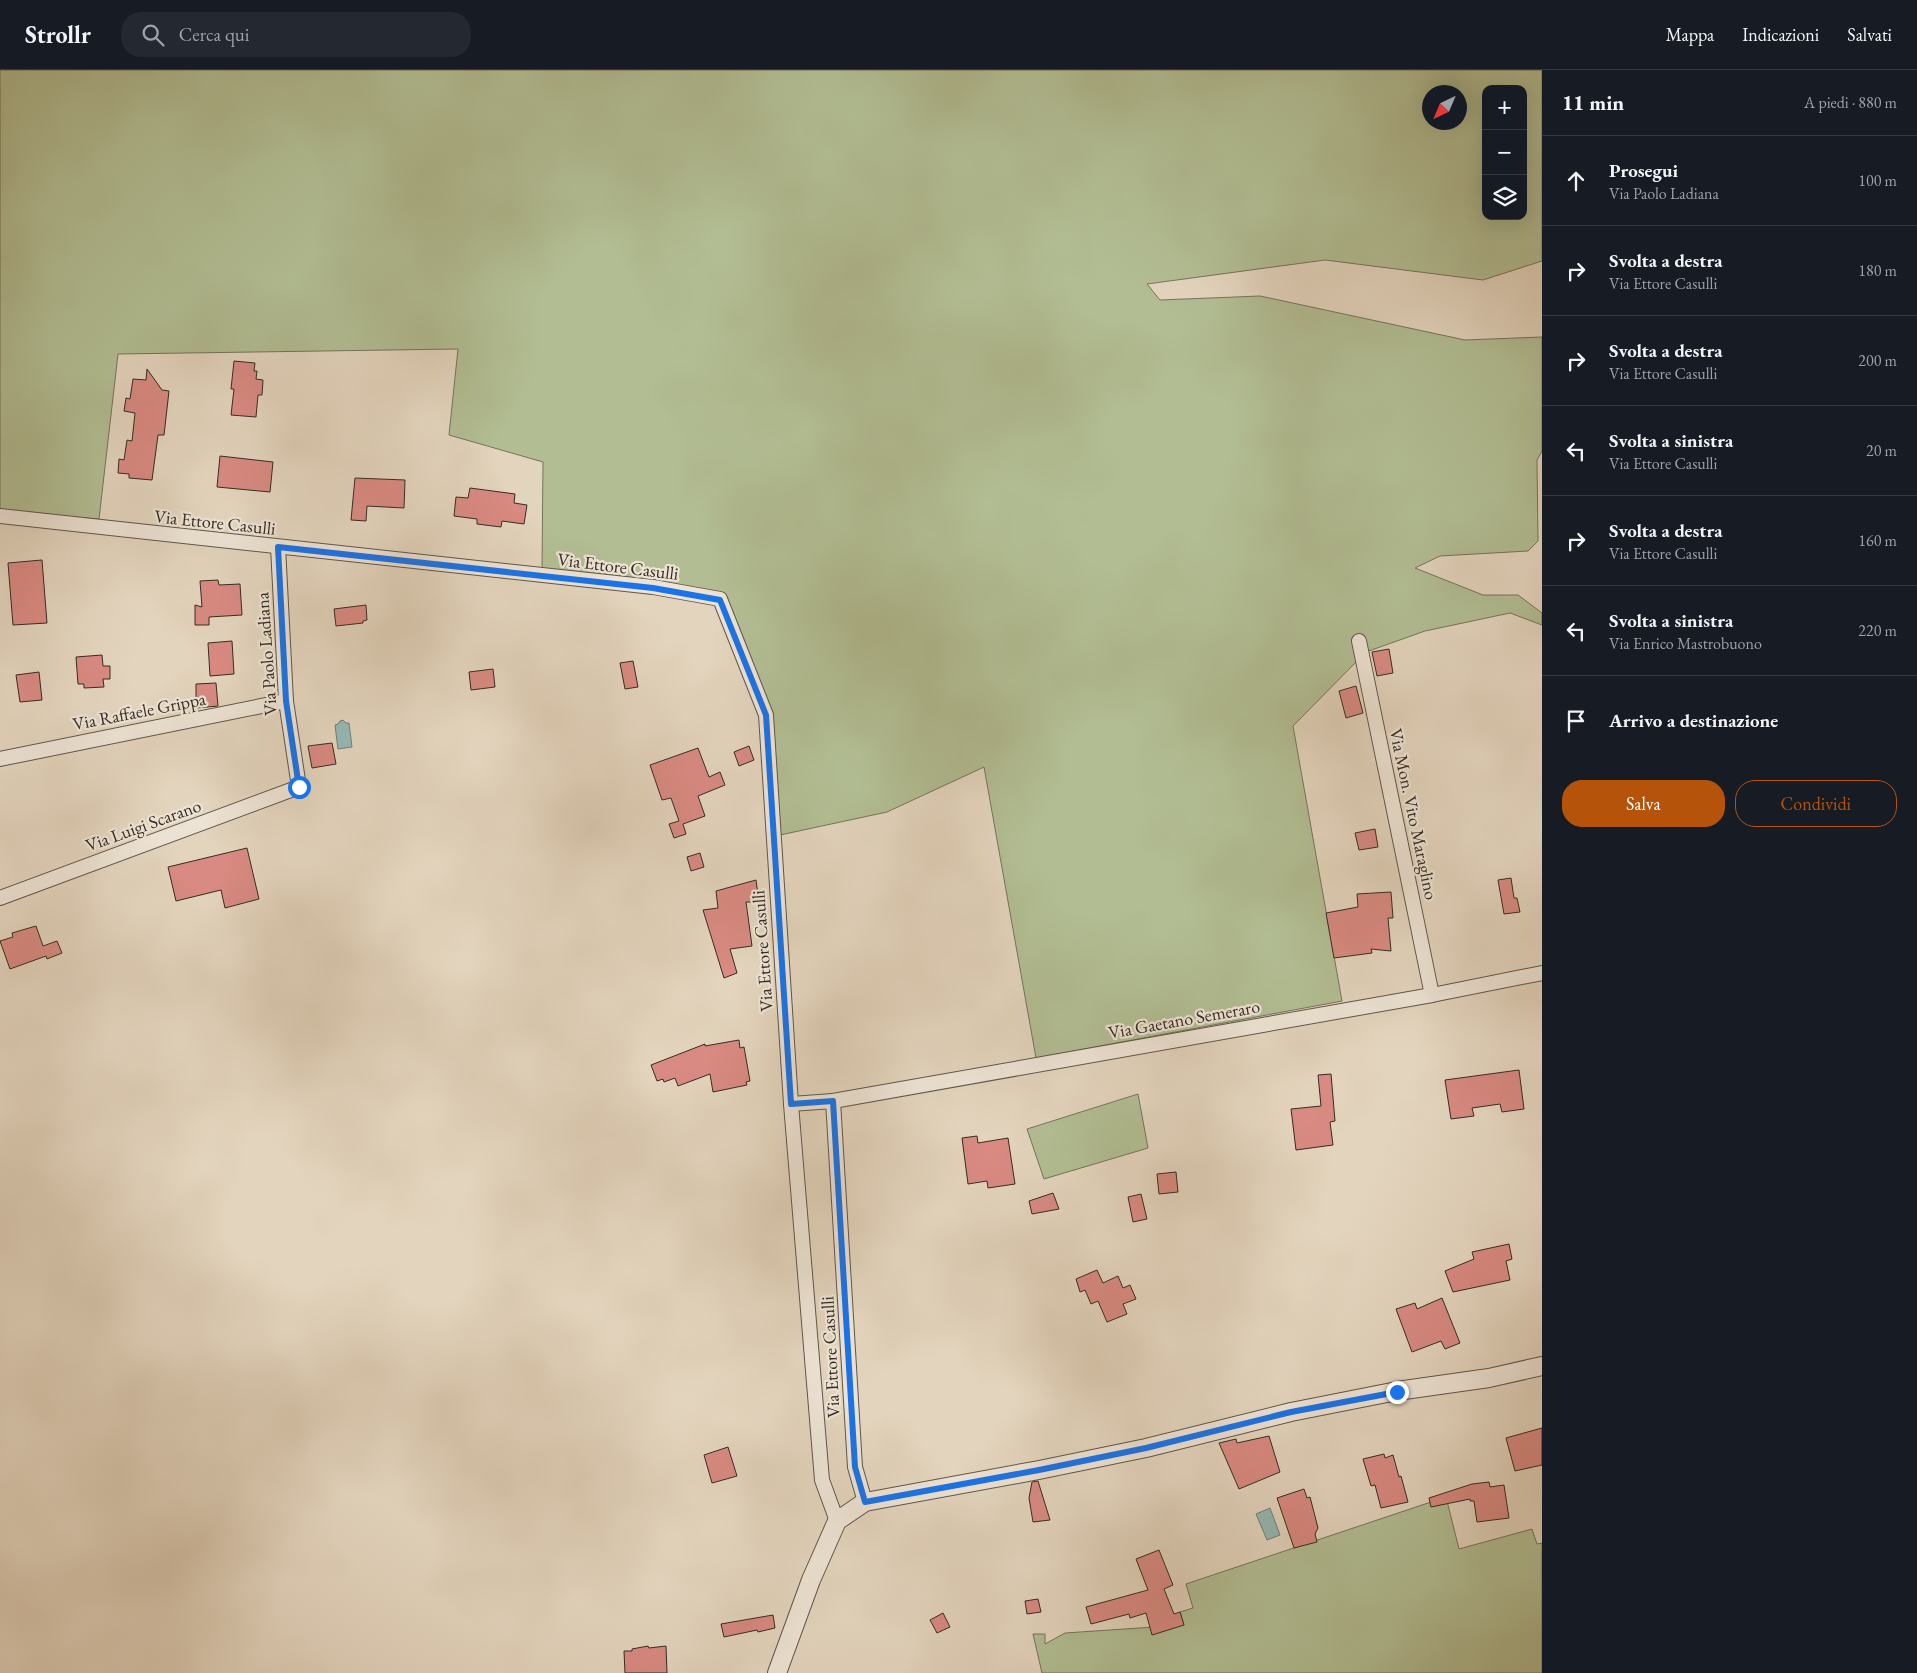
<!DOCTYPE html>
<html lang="it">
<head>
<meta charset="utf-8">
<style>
	:root { --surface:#171b24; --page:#242831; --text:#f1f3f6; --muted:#9ea1a6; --line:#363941; --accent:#b45309 }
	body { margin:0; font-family:"EB Garamond",serif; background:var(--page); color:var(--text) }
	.controls { position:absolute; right:15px; top:15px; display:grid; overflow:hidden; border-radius:10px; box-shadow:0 5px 20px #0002 }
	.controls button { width:45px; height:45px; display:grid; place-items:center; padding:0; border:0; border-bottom:1px solid var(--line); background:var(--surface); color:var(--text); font:25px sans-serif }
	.compass { position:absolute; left:1422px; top:15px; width:45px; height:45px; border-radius:50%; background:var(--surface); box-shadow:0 5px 20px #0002; rotate:224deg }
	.stop { position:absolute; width:15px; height:15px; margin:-11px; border:4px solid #1a73e8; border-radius:50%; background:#fff }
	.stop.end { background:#1a73e8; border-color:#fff; box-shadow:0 1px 5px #0008 }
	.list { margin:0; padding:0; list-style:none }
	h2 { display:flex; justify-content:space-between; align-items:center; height:65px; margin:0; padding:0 20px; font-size:21px }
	h2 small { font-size:16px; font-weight:400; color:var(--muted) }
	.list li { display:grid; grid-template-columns:32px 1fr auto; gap:15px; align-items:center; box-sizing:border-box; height:90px; padding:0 20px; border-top:1px solid var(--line) }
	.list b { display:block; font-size:19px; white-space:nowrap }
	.list p { margin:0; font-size:16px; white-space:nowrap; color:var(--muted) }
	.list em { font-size:16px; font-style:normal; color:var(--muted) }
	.actions { display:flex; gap:10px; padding:15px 20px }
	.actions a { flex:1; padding:11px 0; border:1px solid var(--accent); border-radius:20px; text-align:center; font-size:18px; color:var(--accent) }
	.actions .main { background:var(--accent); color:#fff }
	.icon { flex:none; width:28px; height:28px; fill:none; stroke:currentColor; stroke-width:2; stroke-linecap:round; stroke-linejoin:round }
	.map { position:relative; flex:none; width:1542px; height:1603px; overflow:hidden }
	header { display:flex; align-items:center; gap:30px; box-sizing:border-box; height:70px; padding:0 25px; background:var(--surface); border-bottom:1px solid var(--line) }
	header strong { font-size:24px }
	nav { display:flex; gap:28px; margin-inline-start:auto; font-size:18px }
	.search { width:350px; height:45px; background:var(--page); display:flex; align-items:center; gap:12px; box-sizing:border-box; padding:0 18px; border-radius:20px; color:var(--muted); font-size:19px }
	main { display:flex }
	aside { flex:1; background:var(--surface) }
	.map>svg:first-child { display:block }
	.green { fill:#b2bd93; stroke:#74745b; fill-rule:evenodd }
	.water { fill:#95b8b5; stroke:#6f807b }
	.building { fill:#d98a82; stroke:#352c23 }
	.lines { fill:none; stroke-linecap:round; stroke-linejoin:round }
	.minor-casing { stroke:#60564a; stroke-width:16 }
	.tertiary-casing { stroke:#60564a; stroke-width:20 }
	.minor { stroke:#ede3d4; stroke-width:14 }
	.tertiary { stroke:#ede3d4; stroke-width:18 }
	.route { stroke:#1a73e8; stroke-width:6 }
	.labels { text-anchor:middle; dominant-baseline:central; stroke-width:4.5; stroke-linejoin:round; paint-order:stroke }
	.street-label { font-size:18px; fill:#352c23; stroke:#ede3d4 }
</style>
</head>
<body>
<header>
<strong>Strollr</strong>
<div class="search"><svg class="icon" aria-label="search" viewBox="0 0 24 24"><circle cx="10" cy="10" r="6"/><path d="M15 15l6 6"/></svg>Cerca qui</div>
<nav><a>Mappa</a><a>Indicazioni</a><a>Salvati</a></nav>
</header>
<main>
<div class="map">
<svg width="1542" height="1603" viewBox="0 0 1542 1603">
	<rect width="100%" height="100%" fill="#e3d4bd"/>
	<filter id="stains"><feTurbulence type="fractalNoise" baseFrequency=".004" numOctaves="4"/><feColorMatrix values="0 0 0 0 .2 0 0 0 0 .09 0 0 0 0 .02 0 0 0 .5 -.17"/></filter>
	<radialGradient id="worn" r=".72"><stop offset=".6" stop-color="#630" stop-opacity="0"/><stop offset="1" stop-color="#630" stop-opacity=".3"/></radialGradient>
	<g class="green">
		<path d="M0 0H1542V191L1483 210 1325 190 1147 214 1160 230 1260 226 1465 270 1542 267V381L1537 390 1538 471 1528 481 1440 486 1415 498 1483 525H1518L1542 543V555L1510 543 1425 561 1366 582 1293 656 1342 931 1036 988 984 697 887 742 780 765 768 642 722 531 542 502 543 392 449 365 458 279 118 284 99 449 0 441ZM1486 19H1523V146H1486ZM1430 22H1460V52H1430Z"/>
		<polygon points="1138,1024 1148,1078 1044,1109 1027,1059"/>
		<polygon points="1446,1427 1459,1479 1532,1459 1537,1474 1542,1473 1542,1603 1042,1603 1033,1564 1045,1564 1045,1574 1065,1563 1184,1555 1180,1542 1193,1538 1186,1514"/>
	</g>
	<g class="water">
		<polygon points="343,650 346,653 349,653 352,677 338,679 335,655 338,654 340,651"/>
		<polygon points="1270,1438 1280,1465 1267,1470 1256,1444"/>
	</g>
	<g class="building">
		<polygon points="234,291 255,293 254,301 257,301 256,309 263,310 262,325 258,325 256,347 231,345 234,319 231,319"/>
		<polygon points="147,299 162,320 169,321 164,365 158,365 152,410 129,408 129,404 118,403 119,389 124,390 127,370 132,371 135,343 124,341 126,328 130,329 133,309 146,310"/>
		<polygon points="220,386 273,392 270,422 217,417"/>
		<polygon points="355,408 405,410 404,438 367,436 366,451 351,450"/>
		<polygon points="470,418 515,424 514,433 527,435 524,454 502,451 501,457 477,454 477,449 454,446 456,427 468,428"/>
		<polygon points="42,490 47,553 13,555 8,493"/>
		<polygon points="218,510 219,515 240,514 242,545 209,547 209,555 195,555 195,535 202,537 200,511"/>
		<polygon points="366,535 367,550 363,551 363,553 336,556 334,539"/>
		<polygon points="232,571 234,604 210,606 208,573"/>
		<polygon points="1389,579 1393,603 1377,606 1372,582"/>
		<polygon points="102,585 103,596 110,596 110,609 103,609 104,617 84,618 84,614 78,614 76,587"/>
		<polygon points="633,591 638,617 625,619 620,593"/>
		<polygon points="493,599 495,617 471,620 469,602"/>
		<polygon points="39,602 42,630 20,632 16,605"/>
		<polygon points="216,613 218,636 196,638 196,614"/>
		<polygon points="1356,616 1363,643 1346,648 1339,621"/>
		<polygon points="332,673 336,694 312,698 308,676"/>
		<polygon points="749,676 754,690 739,696 734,682"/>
		<polygon points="698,678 709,707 720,702 725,715 698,726 705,746 683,754 686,764 674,768 669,754 679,751 671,728 662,730 650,695"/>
		<polygon points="1375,759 1378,777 1359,780 1355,763"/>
		<polygon points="247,778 259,829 225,838 221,820 176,831 168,797"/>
		<polygon points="700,783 704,797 691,801 687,787"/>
		<polygon points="1511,808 1514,828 1517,828 1520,842 1504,844 1498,810"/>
		<polygon points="756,810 759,832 746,832 752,876 730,879 737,903 724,908 703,840 718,838 716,821"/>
		<polygon points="1391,822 1393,848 1388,848 1391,881 1371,879 1372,883 1334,888 1326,843 1358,837 1357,824"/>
		<polygon points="36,856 43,876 57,871 62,883 47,889 46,886 10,899 0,871 13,867 12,863"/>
		<polygon points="739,970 740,978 744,977 750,1011 746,1012 747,1015 713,1022 710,1004 678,1016 675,1008 664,1012 663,1009 657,1011 651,995 705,974 705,976"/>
		<polygon points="1519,1000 1524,1039 1502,1042 1500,1034 1472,1038 1474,1046 1451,1049 1445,1010"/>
		<polygon points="1331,1004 1335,1051 1330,1052 1333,1075 1296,1080 1291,1039 1321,1036 1318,1005"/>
		<polygon points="977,1066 978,1073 1008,1068 1015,1114 988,1118 987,1111 968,1114 962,1068"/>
		<polygon points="1176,1102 1178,1122 1159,1124 1157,1104"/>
		<polygon points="1053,1123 1059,1139 1032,1144 1029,1131"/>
		<polygon points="1141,1124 1147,1149 1133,1152 1128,1127"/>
		<polygon points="1509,1174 1512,1189 1506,1191 1510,1210 1453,1222 1445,1201 1474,1189 1472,1182"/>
		<polygon points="1097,1200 1103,1213 1118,1206 1123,1218 1130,1215 1136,1229 1123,1234 1127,1244 1107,1252 1098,1231 1091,1234 1085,1220 1080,1222 1076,1209"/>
		<polygon points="1442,1228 1460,1273 1445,1279 1441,1271 1412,1282 1396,1239 1415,1233 1417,1239"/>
		<polygon points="1542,1358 1542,1395 1515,1401 1506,1368"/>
		<polygon points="1269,1366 1280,1402 1239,1419 1219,1373 1236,1369 1237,1373"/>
		<polygon points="728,1377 737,1406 712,1413 704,1385"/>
		<polygon points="1384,1384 1385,1388 1393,1385 1399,1407 1401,1406 1408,1432 1381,1438 1375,1415 1371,1416 1363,1389"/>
		<polygon points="1038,1411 1050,1450 1033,1452 1029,1428 1032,1412"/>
		<polygon points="1489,1412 1490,1417 1504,1415 1509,1448 1477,1452 1474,1431 1470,1431 1470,1429 1431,1437 1429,1428 1472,1414"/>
		<polygon points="1304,1419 1307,1428 1310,1427 1318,1458 1315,1464 1317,1472 1294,1478 1277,1428"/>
		<polygon points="1159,1480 1173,1515 1164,1519 1174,1544 1180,1542 1184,1555 1152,1565 1146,1543 1130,1548 1129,1544 1091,1554 1086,1537 1148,1520 1136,1489"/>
		<polygon points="1038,1529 1041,1542 1027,1544 1025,1531"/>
		<polygon points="943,1543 950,1557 937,1563 930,1550"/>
		<polygon points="773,1545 775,1558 758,1562 757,1560 724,1567 721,1554"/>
		<polygon points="648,1576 649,1578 666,1576 667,1603 625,1603 624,1581 632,1581 632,1579"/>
	</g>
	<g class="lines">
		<defs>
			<g id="minor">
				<polyline points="0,446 653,517 720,529 766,645 791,1034 822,1410 837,1451"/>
				<polyline points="1359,571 1432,925"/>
				<polyline points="0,689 286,631"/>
				<polyline points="0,828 299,717 286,631 278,477"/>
				<polyline points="833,1031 1432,925 1542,903"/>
				<polyline points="791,1034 833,1031 855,1397 865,1432"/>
			</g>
			<polyline id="tertiary" points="777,1603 811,1510 837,1451 865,1432 1039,1400 1146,1378 1291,1342 1397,1321 1489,1308 1542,1296"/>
		</defs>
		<use href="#minor" class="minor-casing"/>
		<use href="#tertiary" class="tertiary-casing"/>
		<use href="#minor" class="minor"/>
		<use href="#tertiary" class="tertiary"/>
	</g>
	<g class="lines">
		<polyline class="route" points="299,717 286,631 278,477 653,518 720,530 766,645 791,1034 833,1031 855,1397 865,1432 1039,1400 1146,1378 1291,1342 1397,1322"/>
	</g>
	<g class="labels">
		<g class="street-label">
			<text transform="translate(215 452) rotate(6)">Via Ettore Casulli</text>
			<text transform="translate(618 496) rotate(7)">Via Ettore Casulli</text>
			<text transform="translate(266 584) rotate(-94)">Via Paolo Ladiana</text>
			<text transform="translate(139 641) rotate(-11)">Via Raffaele Grippa</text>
			<text transform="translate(1414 744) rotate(78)">Via Mon. Vito Maraglino</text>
			<text transform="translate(143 755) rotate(-20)">Via Luigi Scarano</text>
			<text transform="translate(762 881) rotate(-94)">Via Ettore Casulli</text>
			<text transform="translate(1184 949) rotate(-10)">Via Gaetano Semeraro</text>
			<text transform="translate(830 1287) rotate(-93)">Via Ettore Casulli</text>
		</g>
	</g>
	<rect width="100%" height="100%" filter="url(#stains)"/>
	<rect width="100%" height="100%" fill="url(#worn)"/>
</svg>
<div class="controls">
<button>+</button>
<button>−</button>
<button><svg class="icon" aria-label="layers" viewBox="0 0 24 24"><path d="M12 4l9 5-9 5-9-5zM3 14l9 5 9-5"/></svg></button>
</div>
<svg class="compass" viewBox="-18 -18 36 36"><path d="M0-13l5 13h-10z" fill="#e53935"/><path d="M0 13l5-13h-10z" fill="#9ea1a6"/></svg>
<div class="stop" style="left:299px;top:717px"></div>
<div class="stop end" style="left:1397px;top:1322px"></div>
</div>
<aside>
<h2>11 min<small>A piedi · 880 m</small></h2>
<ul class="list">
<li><svg class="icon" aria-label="ahead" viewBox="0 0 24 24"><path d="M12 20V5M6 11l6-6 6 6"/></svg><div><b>Prosegui</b><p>Via Paolo Ladiana</p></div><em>100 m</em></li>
<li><svg class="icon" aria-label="right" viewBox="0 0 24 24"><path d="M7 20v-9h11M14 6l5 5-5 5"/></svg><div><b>Svolta a destra</b><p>Via Ettore Casulli</p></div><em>180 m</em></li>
<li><svg class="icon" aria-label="right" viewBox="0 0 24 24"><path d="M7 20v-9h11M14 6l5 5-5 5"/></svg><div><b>Svolta a destra</b><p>Via Ettore Casulli</p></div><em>200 m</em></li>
<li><svg class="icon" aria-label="left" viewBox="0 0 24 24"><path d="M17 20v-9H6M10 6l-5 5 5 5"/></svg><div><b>Svolta a sinistra</b><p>Via Ettore Casulli</p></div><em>20 m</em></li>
<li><svg class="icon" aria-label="right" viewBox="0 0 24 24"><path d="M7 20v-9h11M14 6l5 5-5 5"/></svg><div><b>Svolta a destra</b><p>Via Ettore Casulli</p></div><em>160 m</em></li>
<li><svg class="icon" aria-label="left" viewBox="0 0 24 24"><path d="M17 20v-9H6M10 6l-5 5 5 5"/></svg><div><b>Svolta a sinistra</b><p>Via Enrico Mastrobuono</p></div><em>220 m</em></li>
<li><svg class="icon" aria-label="arrive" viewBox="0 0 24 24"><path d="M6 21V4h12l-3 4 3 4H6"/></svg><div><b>Arrivo a destinazione</b></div></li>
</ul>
<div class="actions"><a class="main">Salva</a><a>Condividi</a></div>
</aside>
</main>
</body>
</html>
